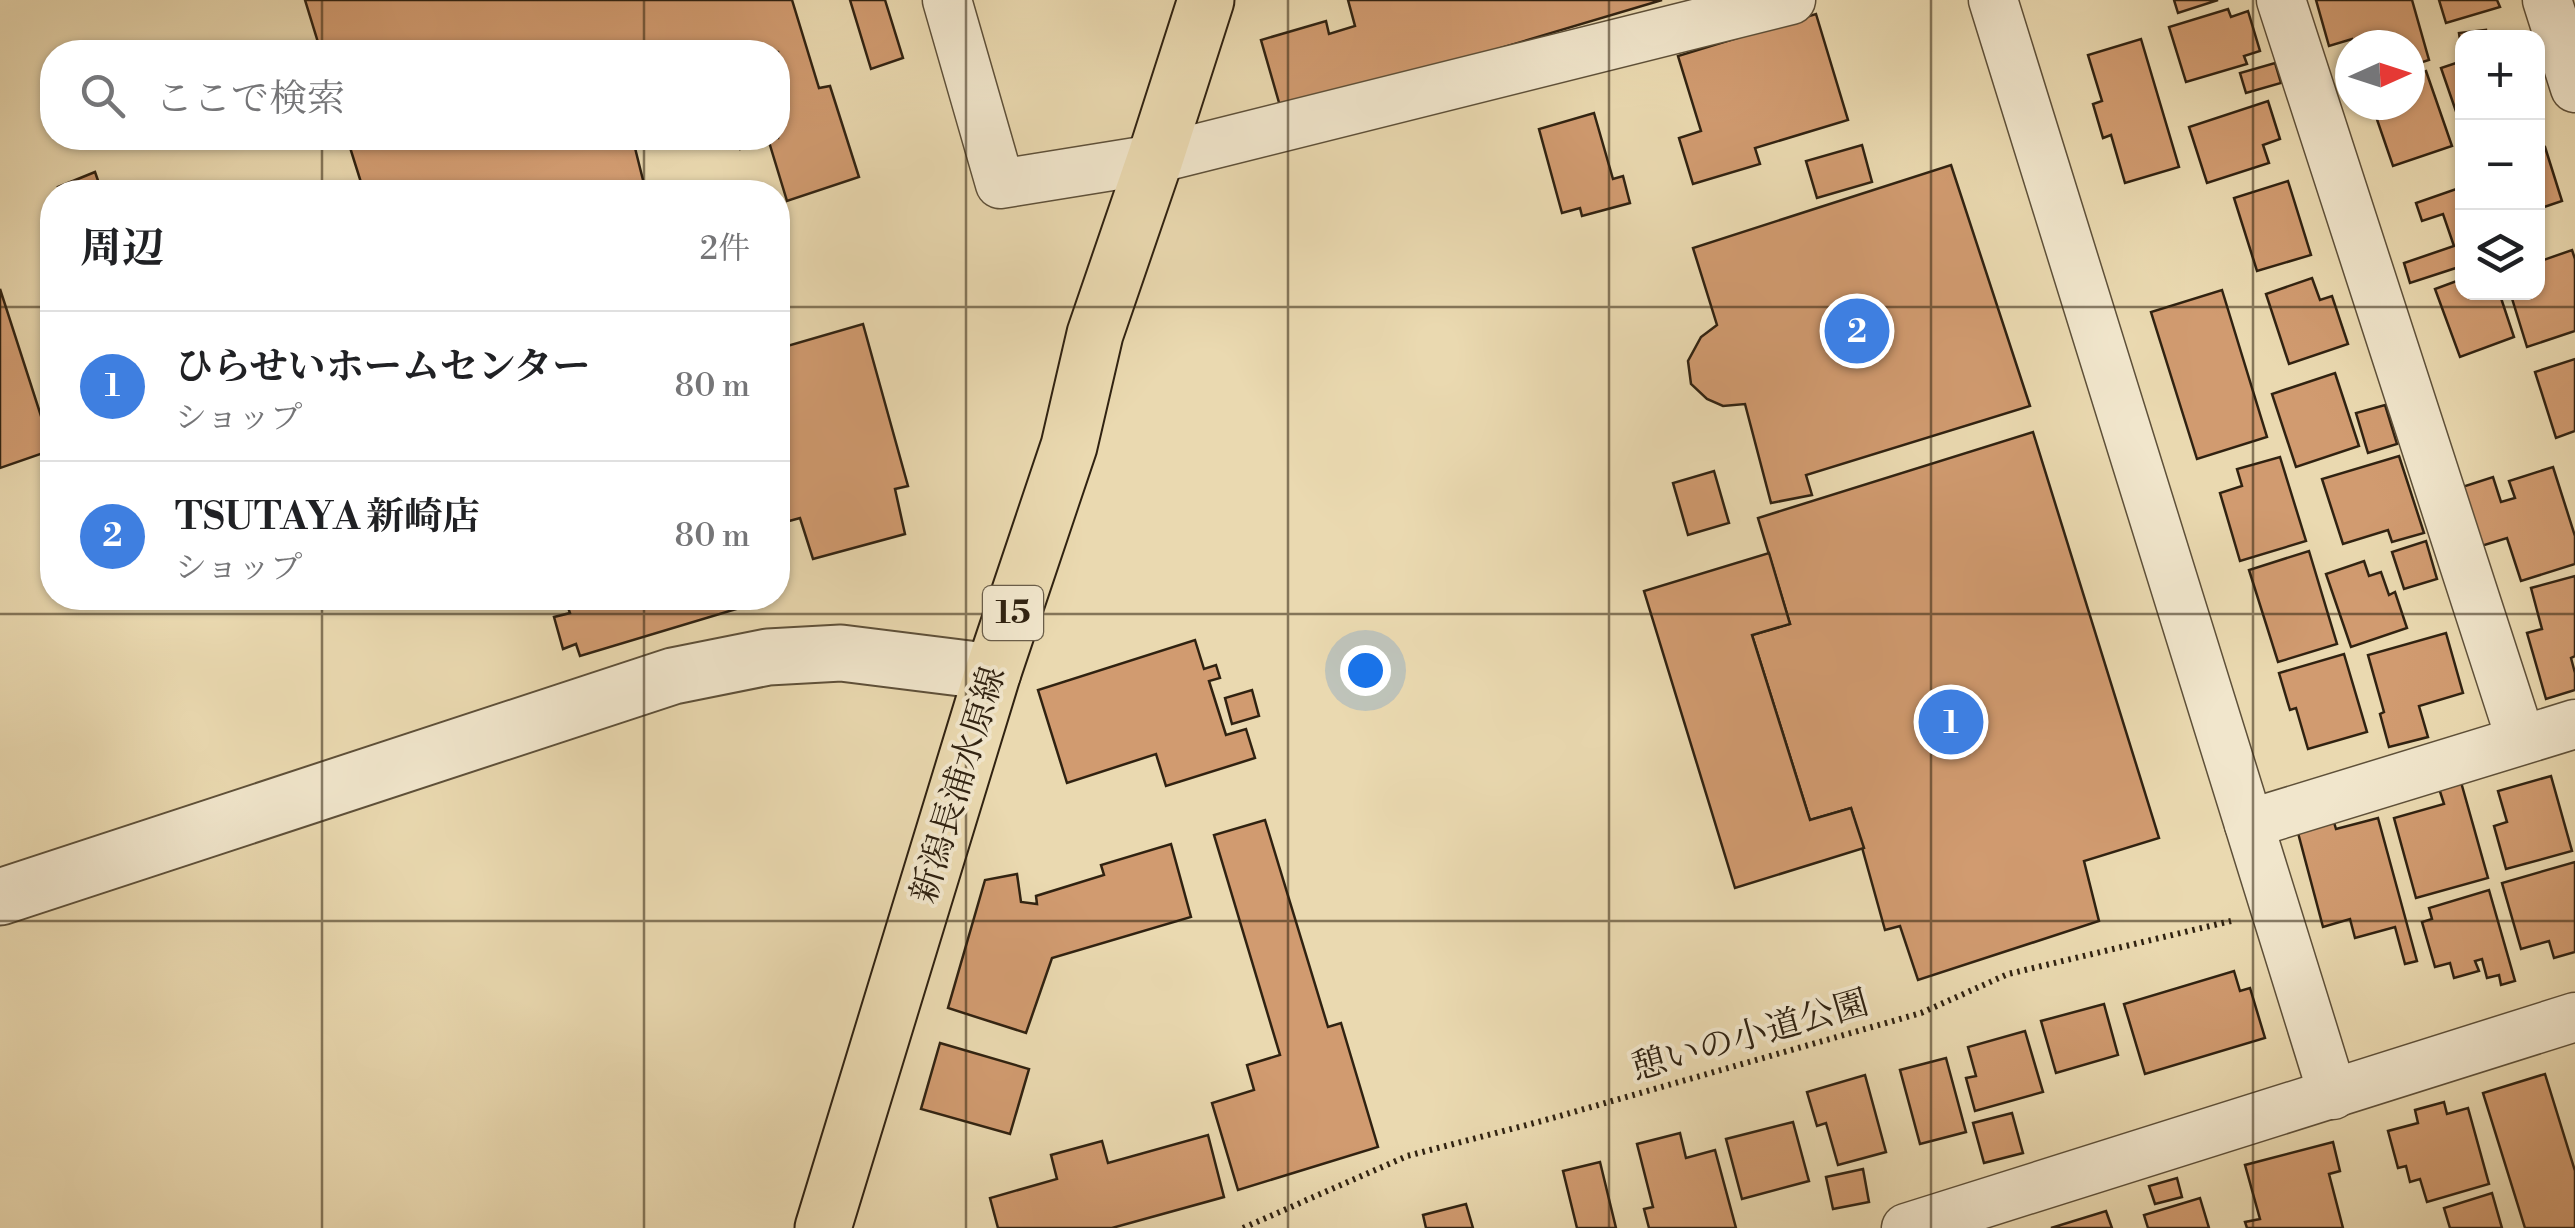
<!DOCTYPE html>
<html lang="ja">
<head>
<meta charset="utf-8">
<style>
	:root { --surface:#fff; --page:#f2f2f2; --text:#202124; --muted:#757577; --line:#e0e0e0; --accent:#8f2418 }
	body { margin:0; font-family:"Libre Bodoni","Noto Serif JP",serif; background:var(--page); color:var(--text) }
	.controls { position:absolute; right:30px; top:30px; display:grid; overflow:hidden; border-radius:20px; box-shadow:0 2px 8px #0004 }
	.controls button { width:90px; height:90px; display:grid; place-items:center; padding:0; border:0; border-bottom:2px solid var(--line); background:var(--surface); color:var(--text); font:50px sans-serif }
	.compass { position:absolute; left:2335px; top:30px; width:90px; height:90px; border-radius:50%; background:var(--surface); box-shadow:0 2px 8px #0004; rotate:87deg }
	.you { position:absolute; left:1365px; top:670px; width:35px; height:35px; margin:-25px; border:8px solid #fff; border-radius:50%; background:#1a73e8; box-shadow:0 0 0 15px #1a73e833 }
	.badge { display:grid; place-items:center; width:65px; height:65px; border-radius:50%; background:var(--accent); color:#fff; font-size:32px; font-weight:700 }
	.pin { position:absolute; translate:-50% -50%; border:5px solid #fff; box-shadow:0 2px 10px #0006 }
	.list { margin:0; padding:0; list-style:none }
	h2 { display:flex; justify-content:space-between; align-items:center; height:130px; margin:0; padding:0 40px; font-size:42px }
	h2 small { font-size:32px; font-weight:400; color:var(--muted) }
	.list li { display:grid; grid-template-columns:65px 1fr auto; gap:30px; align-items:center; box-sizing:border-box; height:150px; padding:0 40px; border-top:2px solid var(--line) }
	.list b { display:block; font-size:38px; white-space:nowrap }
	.list p { margin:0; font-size:32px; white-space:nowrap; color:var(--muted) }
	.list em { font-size:32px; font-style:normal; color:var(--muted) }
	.icon { flex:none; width:55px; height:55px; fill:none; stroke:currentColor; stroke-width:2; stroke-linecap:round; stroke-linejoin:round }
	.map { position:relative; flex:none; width:2575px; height:1228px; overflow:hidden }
	.search { position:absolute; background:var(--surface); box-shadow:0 2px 8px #0004; left:40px; top:40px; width:750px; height:110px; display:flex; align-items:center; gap:25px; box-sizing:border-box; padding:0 35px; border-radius:40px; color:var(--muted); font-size:38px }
	.panel { position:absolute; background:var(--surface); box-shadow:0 2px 8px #0004; left:40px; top:180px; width:750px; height:430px; border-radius:40px }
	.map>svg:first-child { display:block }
	.building { fill:#d19b70; stroke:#302211; stroke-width:2.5 }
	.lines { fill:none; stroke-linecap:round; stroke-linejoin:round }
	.minor-casing { stroke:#5e5039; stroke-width:51 }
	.tertiary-casing { stroke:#5e5039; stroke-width:59 }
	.primary-casing { stroke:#302211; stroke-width:59 }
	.path { stroke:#302211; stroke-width:6; stroke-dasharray:2.5 5; stroke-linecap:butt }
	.minor { stroke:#f1e6cc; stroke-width:48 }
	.tertiary { stroke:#f1e6cc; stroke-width:55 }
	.primary { stroke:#ead9b0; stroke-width:55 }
	.grid { fill:none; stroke:#302211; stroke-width:2.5; stroke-opacity:0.55 }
	.labels { text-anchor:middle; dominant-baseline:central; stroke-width:8; stroke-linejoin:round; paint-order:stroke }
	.shield { fill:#f1e6cc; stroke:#6a5d49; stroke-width:2.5 }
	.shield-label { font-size:32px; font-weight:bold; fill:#302211 }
	.street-label { font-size:35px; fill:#302211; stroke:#f1e6cc }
</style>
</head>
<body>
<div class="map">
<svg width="2575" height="1228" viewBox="0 0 2575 1228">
	<rect width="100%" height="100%" fill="#ead9b0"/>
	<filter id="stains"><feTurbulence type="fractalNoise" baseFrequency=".002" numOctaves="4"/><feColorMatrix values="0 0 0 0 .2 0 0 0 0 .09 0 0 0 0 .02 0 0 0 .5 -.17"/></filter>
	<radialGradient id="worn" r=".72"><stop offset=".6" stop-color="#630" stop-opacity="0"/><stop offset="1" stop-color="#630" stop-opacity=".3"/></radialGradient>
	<g class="building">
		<polygon points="305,0 792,0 819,88 830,86 859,177 787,201 769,142 740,149 735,138 778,138 778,52 321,52"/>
		<polygon points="850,0 885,0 903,58 871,69"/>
		<polygon points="1348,0 1662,0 1282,113 1261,40 1326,21 1329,34 1355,26"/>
		<polygon points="2174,0 2218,0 2178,13"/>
		<polygon points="2316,0 2412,0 2429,60 2410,66 2410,45 2354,45 2352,39 2329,46"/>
		<polygon points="2439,0 2497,0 2500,7 2446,23"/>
		<polygon points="2228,9 2231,17 2248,11 2260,51 2244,56 2247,64 2186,82 2169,27"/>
		<polygon points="1816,14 1848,120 1755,148 1760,164 1693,184 1679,138 1701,131 1678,56"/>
		<polygon points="2486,30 2487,38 2462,38 2462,47 2461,47 2459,33"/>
		<polygon points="2141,39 2179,167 2125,183 2111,135 2103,138 2093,104 2102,101 2088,55"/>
		<polygon points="2462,61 2462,122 2460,123 2441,68"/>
		<polygon points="2275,63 2281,83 2246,93 2240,73"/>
		<polygon points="2426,71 2452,146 2393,166 2372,105 2410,105 2410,77"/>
		<polygon points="2268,101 2280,139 2263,145 2269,163 2207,183 2189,127"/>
		<polygon points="1594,113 1613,179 1623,176 1630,203 1582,216 1580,208 1562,213 1539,129"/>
		<polygon points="347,138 672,138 635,148 646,192 364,192"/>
		<polygon points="1862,145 1872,182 1817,198 1806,161"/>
		<polygon points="2545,147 2562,201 2538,209 2538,149"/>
		<polygon points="1951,165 2030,406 1806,475 1812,495 1771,503 1745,404 1723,406 1707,399 1691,384 1688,361 1701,337 1717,325 1693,248"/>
		<polygon points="95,172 102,192 60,192 58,187"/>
		<polygon points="2288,181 2311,255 2257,271 2234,198"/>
		<polygon points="2462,187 2462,266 2410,283 2404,263 2454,246 2443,214 2422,221 2416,203"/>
		<polygon points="2572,250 2575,259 2575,331 2527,347 2510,292 2538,292 2538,262"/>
		<polygon points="2312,278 2320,300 2332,296 2348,344 2289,364 2266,294"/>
		<polygon points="2462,279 2462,292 2499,292 2514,337 2460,357 2435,289"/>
		<polygon points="0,289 52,450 0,468"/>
		<polygon points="2222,290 2267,437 2197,459 2151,312"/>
		<polygon points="863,324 908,486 895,489 905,534 813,559 800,518 778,524 778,333 780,333 784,347"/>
		<polygon points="2575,359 2575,431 2556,438 2535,372"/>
		<polygon points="2335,373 2359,446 2296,467 2272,394"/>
		<polygon points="2385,405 2397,444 2368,453 2356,413"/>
		<polygon points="2033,432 2159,838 2084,861 2099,921 1918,980 1900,926 1885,930 1851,808 1810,820 1752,635 1790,624 1758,518"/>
		<polygon points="2399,456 2424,533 2392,542 2388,530 2343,544 2322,479"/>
		<polygon points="2280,457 2306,541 2240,561 2220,493 2242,486 2237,469"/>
		<polygon points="2553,467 2575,536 2575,564 2521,581 2507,538 2478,547 2459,488 2493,477 2501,502 2515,498 2509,481"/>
		<polygon points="1714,471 1729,523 1688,535 1673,483"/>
		<polygon points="2426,541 2437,579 2404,589 2392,552"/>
		<polygon points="2309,551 2337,644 2278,662 2249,570"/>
		<polygon points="1769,553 1790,624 1752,635 1810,820 1851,808 1864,848 1735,888 1644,591"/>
		<polygon points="2364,561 2369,576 2381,572 2389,595 2395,592 2407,628 2351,647 2326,574"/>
		<polygon points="2575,576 2575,656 2571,658 2575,673 2575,690 2546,699 2527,633 2542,629 2531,588"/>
		<polygon points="583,598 762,598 763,601 580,656 576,644 563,649 554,617 570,613 566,602"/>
		<polygon points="2446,633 2463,693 2419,706 2428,737 2389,747 2380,714 2384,712 2368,655"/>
		<polygon points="1195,640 1204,669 1216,665 1220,678 1209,681 1226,735 1246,729 1255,758 1166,786 1156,754 1067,783 1038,690"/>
		<polygon points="2344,654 2367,732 2308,749 2296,708 2290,710 2279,673"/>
		<polygon points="1252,690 1259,716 1232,724 1225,698"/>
		<polygon points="2459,775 2488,878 2416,898 2394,818 2444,804 2437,782"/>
		<polygon points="2551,776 2572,851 2506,869 2494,826 2507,822 2498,791"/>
		<polygon points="2378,818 2417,961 2405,964 2395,927 2355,938 2350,919 2323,927 2297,829 2333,819 2336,829"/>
		<polygon points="1265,820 1328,1027 1341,1023 1378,1147 1238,1190 1212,1103 1254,1090 1247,1065 1280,1055 1214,835"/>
		<polygon points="1171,844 1191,917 1052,958 1026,1033 948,1008 985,880 1017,874 1021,902 1037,904 1036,896 1104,875 1101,865"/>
		<polygon points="2575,862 2575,952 2554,958 2549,941 2521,949 2502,883"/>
		<polygon points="2489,890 2515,981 2501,985 2499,975 2487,978 2482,959 2475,961 2479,971 2454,978 2450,963 2435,967 2422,922 2432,919 2429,908"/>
		<polygon points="2234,971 2240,991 2250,988 2265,1038 2145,1074 2124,1004"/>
		<polygon points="2104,1004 2118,1055 2056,1073 2041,1021"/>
		<polygon points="2025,1031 2043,1092 1975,1111 1966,1078 1976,1076 1968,1047"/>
		<polygon points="940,1043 1029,1069 1010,1134 921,1109"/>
		<polygon points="1946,1058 1966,1132 1920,1144 1900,1070"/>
		<polygon points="2545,1074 2575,1171 2575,1228 2525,1228 2483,1093"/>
		<polygon points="1865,1075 1886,1152 1838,1165 1826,1123 1817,1126 1807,1092"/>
		<polygon points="2444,1102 2447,1114 2468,1108 2489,1184 2427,1202 2420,1179 2410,1182 2406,1166 2398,1168 2388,1131 2418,1123 2415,1110"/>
		<polygon points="2012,1113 2023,1153 1984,1163 1973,1123"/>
		<polygon points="1793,1122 1809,1181 1742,1199 1726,1139"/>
		<polygon points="1680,1133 1686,1158 1715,1150 1736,1228 1649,1228 1644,1209 1653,1207 1637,1144"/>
		<polygon points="1208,1135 1224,1197 1112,1228 998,1228 990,1198 1057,1179 1051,1155 1102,1141 1108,1163"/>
		<polygon points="2333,1142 2340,1171 2329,1174 2343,1228 2247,1228 2245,1222 2260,1219 2245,1165"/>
		<polygon points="1600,1162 1616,1228 1577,1228 1563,1171"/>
		<polygon points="1863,1169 1869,1202 1833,1209 1826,1177"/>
		<polygon points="2177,1178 2182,1197 2155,1204 2149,1186"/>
		<polygon points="2492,1193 2502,1228 2450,1228 2444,1208"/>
		<polygon points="2200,1198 2209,1228 2148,1228 2144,1215"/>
		<polygon points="1466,1204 1473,1228 1426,1228 1423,1215"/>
		<polygon points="2106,1211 2112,1228 2051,1228"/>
	</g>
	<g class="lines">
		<defs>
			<g id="minor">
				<polyline points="947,0 1000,184 1155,159 1791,0"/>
				<polyline points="1993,0 2333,1095"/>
				<polyline points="2281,0 2521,740"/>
				<polyline points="2547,0 2575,88"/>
				<polyline points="2249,824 2575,724"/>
				<polyline points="1906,1228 2575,1017"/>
			</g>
			<polyline id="tertiary" points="0,897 673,676 768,657 841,653 993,672"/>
			<polyline id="primary" points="823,1228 993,672 1069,446 1095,334 1155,159 1206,0"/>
		</defs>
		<use href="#minor" class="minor-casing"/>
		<use href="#tertiary" class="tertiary-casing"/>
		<use href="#primary" class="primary-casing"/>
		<polyline class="path" points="1243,1228 1407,1156 1542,1121 1921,1013 2008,974 2231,921"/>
		<use href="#minor" class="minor"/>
		<use href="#tertiary" class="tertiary"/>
		<use href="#primary" class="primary"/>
	</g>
	<path class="grid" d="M322 0V52M644 0V52M966 0V1228M1288 0V1228M1609 0V1228M1931 0V1228M2253 0V1228M322 138V192M644 138V192M0 307H52M778 307H2575M322 598V1228M644 598V1228M0 614H2575M0 921H2575"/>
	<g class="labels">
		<rect class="shield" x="983" y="586" width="60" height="54" rx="8"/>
		<g class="shield-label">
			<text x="1013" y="613">15</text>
		</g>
		<g class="street-label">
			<text transform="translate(959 785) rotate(-73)">新潟長浦水原線</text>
			<text transform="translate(1750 1036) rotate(-16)">憩いの小道公園</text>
		</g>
	</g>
	<rect width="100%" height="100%" filter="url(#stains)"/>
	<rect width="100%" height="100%" fill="url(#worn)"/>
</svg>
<div class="controls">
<button>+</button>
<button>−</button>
<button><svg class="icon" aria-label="layers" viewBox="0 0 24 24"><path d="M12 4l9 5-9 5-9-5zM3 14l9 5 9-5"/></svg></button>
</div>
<svg class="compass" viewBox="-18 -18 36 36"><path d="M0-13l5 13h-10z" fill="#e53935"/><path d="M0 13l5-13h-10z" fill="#757577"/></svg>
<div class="you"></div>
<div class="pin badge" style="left:1951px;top:722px;background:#3f7fe0">1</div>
<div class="pin badge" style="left:1857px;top:331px;background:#3f7fe0">2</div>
<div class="search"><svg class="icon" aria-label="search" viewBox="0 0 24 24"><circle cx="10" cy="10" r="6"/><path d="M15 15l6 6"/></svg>ここで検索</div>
<section class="panel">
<h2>周辺<small>2件</small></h2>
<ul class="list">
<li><span class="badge" style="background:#3f7fe0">1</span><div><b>ひらせいホームセンター</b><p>ショップ</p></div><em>80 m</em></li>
<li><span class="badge" style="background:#3f7fe0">2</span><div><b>TSUTAYA 新崎店</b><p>ショップ</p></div><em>80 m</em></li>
</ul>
</section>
</div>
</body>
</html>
